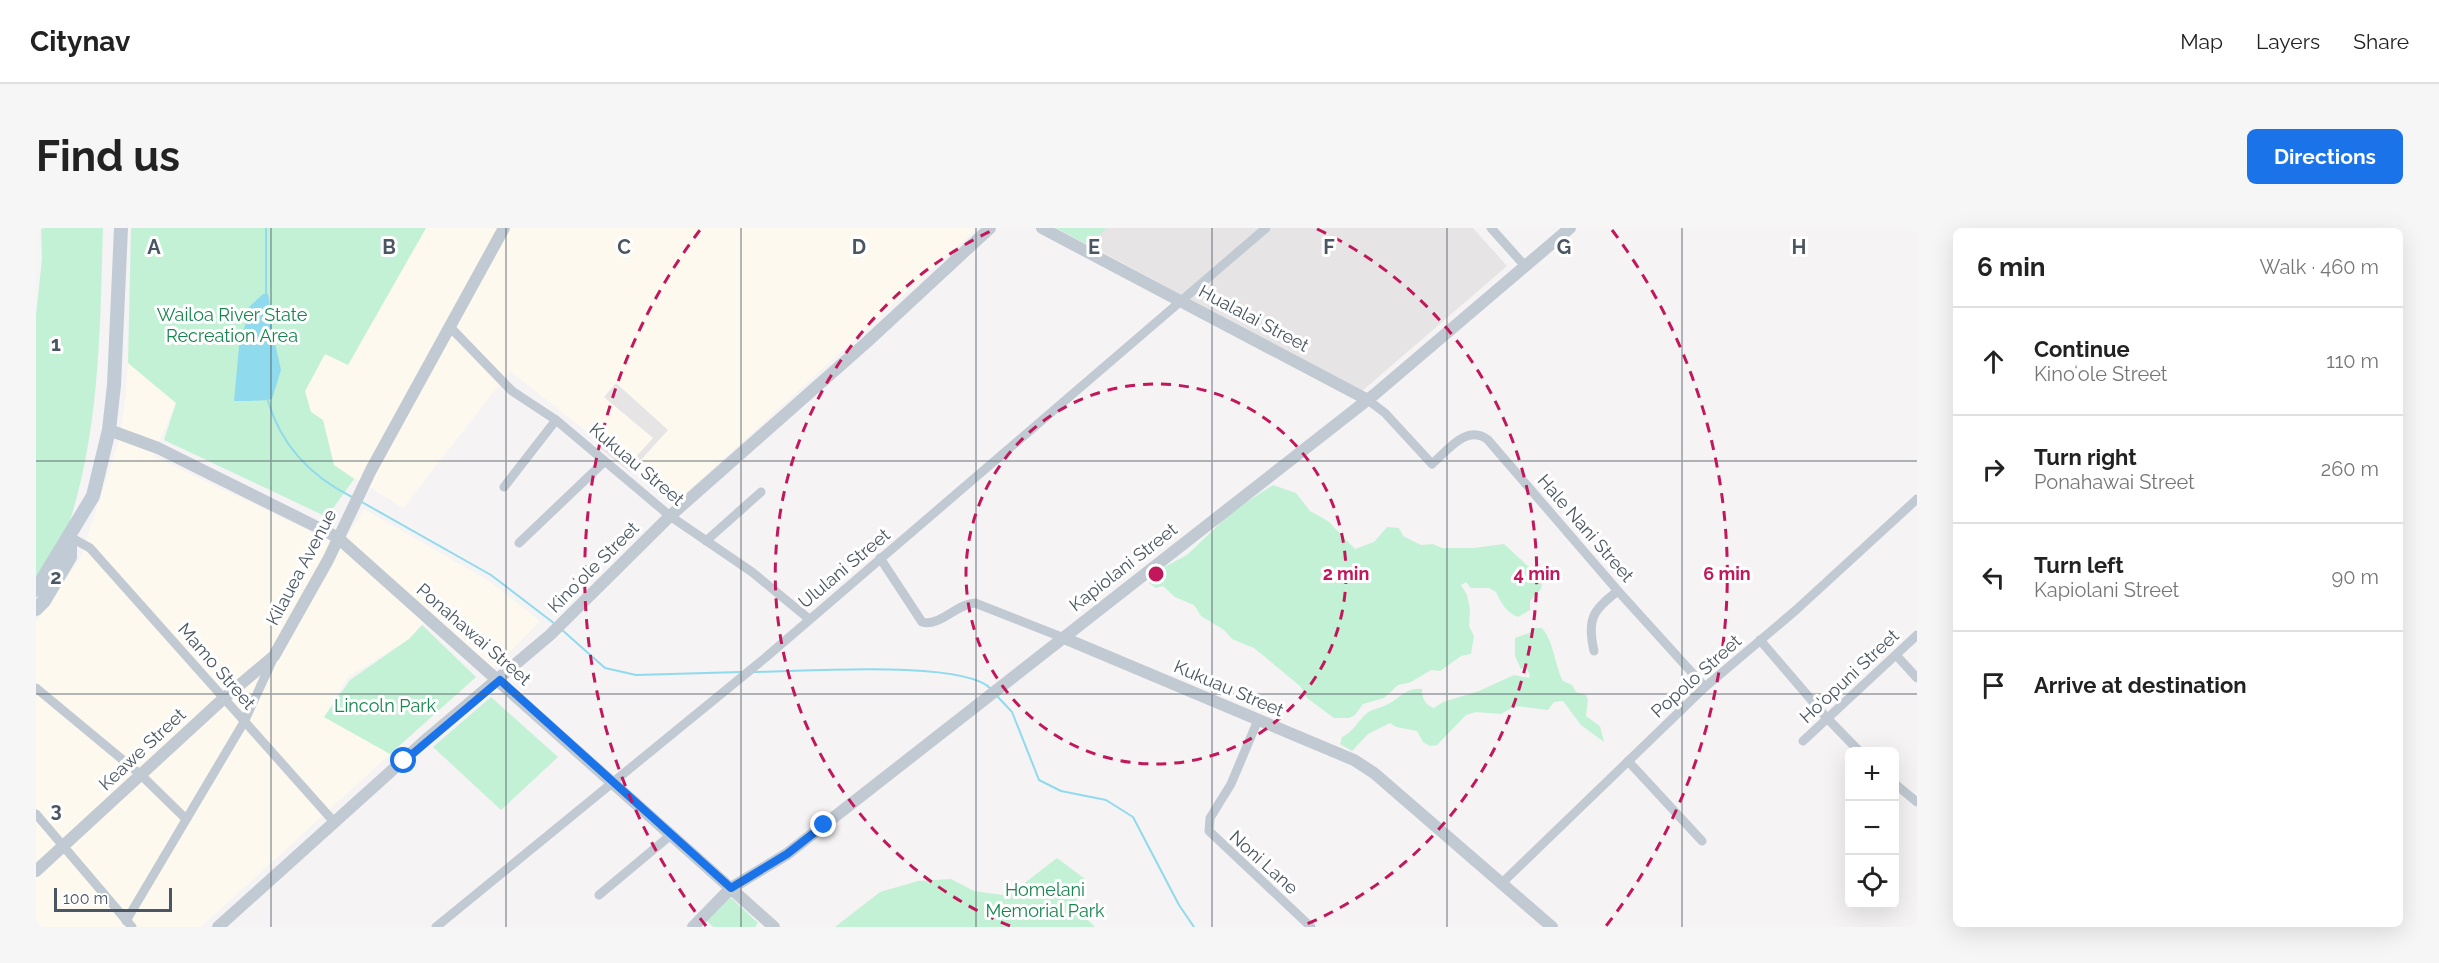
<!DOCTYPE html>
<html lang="en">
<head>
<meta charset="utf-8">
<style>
	:root { --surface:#fff; --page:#f6f6f6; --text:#222; --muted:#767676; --line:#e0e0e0; --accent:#1a73e8 }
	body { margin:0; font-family:Raleway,sans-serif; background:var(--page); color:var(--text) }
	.controls { position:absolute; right:18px; bottom:18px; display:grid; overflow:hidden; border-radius:9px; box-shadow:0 6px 24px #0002 }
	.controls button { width:54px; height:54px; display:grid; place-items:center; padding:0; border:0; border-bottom:2px solid var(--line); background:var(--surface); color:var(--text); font:30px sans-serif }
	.scale { position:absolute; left:18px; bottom:15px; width:118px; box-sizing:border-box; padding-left:6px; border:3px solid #4a5661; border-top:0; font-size:16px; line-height:21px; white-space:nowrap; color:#4a5661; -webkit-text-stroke:4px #fff; paint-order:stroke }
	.stop { position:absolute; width:18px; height:18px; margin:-14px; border:4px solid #1a73e8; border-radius:50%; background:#fff }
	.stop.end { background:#1a73e8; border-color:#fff; box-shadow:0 2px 6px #0008 }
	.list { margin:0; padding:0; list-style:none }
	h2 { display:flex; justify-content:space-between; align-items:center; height:78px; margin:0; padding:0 24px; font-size:26px }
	h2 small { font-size:20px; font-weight:400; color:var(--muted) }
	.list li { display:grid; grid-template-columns:39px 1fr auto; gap:18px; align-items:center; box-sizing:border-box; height:108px; padding:0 24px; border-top:2px solid var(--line) }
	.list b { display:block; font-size:22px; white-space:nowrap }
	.list p { margin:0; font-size:20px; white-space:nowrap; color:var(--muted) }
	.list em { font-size:20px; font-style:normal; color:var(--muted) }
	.icon { flex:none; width:33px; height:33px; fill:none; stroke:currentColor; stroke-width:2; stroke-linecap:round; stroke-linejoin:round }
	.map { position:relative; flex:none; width:1881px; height:699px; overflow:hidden; border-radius:9px }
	header { display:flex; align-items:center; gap:36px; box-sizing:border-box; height:84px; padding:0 30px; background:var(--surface); border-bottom:2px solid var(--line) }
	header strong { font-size:28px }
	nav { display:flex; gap:33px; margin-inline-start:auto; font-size:21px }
	.intro { display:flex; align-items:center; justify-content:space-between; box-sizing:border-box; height:144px; padding:0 36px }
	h1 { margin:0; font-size:42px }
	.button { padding:15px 27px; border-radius:9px; background:var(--accent); color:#fff; font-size:21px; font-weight:700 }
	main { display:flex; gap:36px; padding:0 36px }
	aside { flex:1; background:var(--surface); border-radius:9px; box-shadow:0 6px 24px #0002 }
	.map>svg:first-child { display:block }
	.commercial { fill:#fdf9ef }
	.education { fill:#e6e4e5 }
	.green { fill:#c3f1d5 }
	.water { fill:#90daee }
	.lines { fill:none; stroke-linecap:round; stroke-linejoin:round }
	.stream { stroke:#90daee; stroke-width:2 }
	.minor { stroke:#c1cad2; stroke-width:9 }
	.tertiary { stroke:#c1cad2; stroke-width:12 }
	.secondary { stroke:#c1cbd6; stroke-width:14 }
	.route { stroke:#1a73e8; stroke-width:8 }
	.grid { fill:none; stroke:#4a5661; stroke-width:1.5; stroke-opacity:0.55 }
	.ring { fill:none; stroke:#c2185b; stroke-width:3; stroke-dasharray:10 8 }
	.labels { text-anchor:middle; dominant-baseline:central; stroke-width:6; stroke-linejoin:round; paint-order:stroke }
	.park-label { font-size:18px; fill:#17864f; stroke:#fff }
	.street-label { font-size:18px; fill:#4a5661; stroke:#fff }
	.grid-label { font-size:20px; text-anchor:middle; font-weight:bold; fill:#4a5661; stroke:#fff; stroke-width:6; stroke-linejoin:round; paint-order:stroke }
	.centre { fill:#c2185b; stroke:#fff; stroke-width:3 }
	.ring-label { font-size:18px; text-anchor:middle; font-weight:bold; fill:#c2185b; stroke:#fff; stroke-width:6; stroke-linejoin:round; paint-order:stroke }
</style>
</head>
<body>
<header>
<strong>Citynav</strong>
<nav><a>Map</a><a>Layers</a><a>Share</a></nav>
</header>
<div class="intro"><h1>Find us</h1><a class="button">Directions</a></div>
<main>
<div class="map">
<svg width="1881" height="699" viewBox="0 0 1881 699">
	<rect width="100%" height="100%" fill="#f5f3f3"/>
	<g class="commercial">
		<polygon points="390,0 941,0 640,274 474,143 367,280 298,237 287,192 275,184 269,164 289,126 312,137"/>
		<polygon points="92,135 140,175 117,228 305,318 328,281 453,353 504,393 457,441 396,385 373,411 312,449 288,489 354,526 165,699 0,699 0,393 44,331 82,215 89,175"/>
	</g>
	<g class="education">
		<polygon points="1021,0 1437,0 1471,38 1326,163"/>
		<polygon points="580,155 632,202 594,244 561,218 572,207 599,230 617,210 568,169"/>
	</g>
	<g class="green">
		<path d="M5 0H67C64 101 64 202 32 299 25 320 10 341 0 360V87L6 31Z"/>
		<polygon points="95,0 390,0 312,137 289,126 269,163 275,184 287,192 298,237 318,251 291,289 128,212 140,175 92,135"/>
		<polygon points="1020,0 1071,0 1052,17"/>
		<path d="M1237 257 1260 265 1274 283 1292 293 1319 321 1338 314 1351 299 1363 300 1367 308 1385 317 1397 316 1406 320H1438L1468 316 1493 339 1495 349 1506 356 1505 361 1494 373V382L1482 389C1471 385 1465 375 1460 364L1453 360H1435L1430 354 1425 357 1431 367 1434 381 1433 398 1438 408 1435 426 1425 428 1404 443 1395 442 1375 454 1362 457 1348 470 1327 476 1319 487 1313 490H1298L1271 470 1264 458 1218 420 1196 411 1188 402 1165 388 1158 377 1139 369 1127 358 1120 360 1113 355V349L1117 345 1151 327 1197 283Z"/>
		<polygon points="386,397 440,449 354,526 288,489 314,452 373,411"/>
		<path d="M1498 400H1506C1518 414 1518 435 1527 453L1536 457 1540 464 1550 467 1552 472 1550 488 1564 498 1568 514 1545 497 1527 473 1518 474 1512 482 1479 478 1465 486 1440 484 1430 487 1401 517 1394 518 1387 514 1381 503 1360 499 1354 495 1332 506 1316 523 1304 516 1306 509C1317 504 1321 494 1330 486 1336 481 1341 481 1348 478 1362 473 1369 459 1386 461 1386 470 1389 477 1398 480L1407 474 1443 463 1478 447 1493 450 1494 447 1490 440 1485 441 1479 428V410L1493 405Z"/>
		<polygon points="455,469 522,529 465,582 397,519"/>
		<polygon points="1021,630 1049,651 1043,670 1036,676 1059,699 799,699 844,664 882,653 915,651 938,663 966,667 981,661"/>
		<polygon points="692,667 722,695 719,699 677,699 669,691"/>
	</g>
	<path class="water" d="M227 66H232L233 71 236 101 245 142 236 171C230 173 206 173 198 173L204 108 209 98 211 81Z"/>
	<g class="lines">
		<g class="stream">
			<polyline points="230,69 230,0"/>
			<path d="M232 173C245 217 274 248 316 269"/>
			<polyline points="324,273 455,347 519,396"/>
			<polyline points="525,401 569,440 600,447 705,444"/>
			<path d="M717 444C762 444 928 431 955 461"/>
			<polyline points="961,468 976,484 1003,552 1025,563 1070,572 1097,589 1143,677 1158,699"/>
		</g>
		<g class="minor">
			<polyline points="1455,0 1489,38"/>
			<polyline points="414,99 476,163 520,192 634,288 716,344 773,391"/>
			<path d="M1332 172 1349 185 1396 236C1411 223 1431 195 1452 212L1582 363 1669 459"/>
			<polyline points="468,259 520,192"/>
			<polyline points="34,309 54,320 299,595"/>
			<polyline points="670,313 725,264"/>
			<polyline points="483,315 568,234"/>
			<path d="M844 330 886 394C904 399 920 376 939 375L1028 410"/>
			<polyline points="1724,412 1790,489 1824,524"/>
			<path d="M1558 423C1551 392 1556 382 1582 363"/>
			<polyline points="1860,427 1881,450"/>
			<polyline points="0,460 105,547 150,591"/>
			<polyline points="1222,492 1195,556 1174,590 1173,603 1275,699"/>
			<polyline points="1767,513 1881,407"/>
			<polyline points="1592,533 1666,613"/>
			<polyline points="1858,555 1881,574"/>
			<polyline points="0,586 96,699"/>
			<polyline points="1465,656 1669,459 1760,382 1881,271"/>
			<polyline points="563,667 636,606"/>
			<polyline points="90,693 208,494 237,431"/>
			<polyline points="400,699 729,430 1230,0"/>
		</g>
		<g class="tertiary">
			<polyline points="1006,0 1332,172"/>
			<polyline points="73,202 122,220 301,309 738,699"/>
			<polyline points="1028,410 1318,532 1338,545 1516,699"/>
			<polyline points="0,643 187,471 238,428 292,332 335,242 468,0"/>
			<polyline points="182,699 393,509 514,407 634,288 831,114 954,0"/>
			<polyline points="657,699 695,660 751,626 1339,166 1534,0"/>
		</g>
		<g class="secondary">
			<polyline points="0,362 57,268 73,202 78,157 85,0"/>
			<polyline points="0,381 8,373 34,329 34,309"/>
		</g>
	</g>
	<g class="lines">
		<polyline class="route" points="368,533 464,452 695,660 751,626 788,597"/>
	</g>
	<path class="grid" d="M235 0V699M470 0V699M705 0V699M940 0V699M1176 0V699M1411 0V699M1646 0V699M0 233H1881M0 466H1881"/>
	<g class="ring">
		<circle cx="1120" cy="346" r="190"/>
		<path d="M974 698A381 381 0 0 1 959 1M1281 1A381 381 0 0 1 1266 698"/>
		<path d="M670 698A571 571 0 0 1 664 2M1576 2A571 571 0 0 1 1570 698"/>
	</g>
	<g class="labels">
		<g class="park-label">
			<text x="196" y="86">Wailoa River State<tspan x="196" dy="21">Recreation Area</tspan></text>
			<text x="349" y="477">Lincoln Park</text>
			<text x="1009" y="661">Homelani<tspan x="1009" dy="21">Memorial Park</tspan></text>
		</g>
		<g class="street-label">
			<text transform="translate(1218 90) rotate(28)">Hualalai Street</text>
			<text transform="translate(601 236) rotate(40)">Kukuau Street</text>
			<text transform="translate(1550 300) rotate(49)">Hale Nani Street</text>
			<text transform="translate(265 339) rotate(-62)">Kilauea Avenue</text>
			<text transform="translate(557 339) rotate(-45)">Kinoʻole Street</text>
			<text transform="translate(1087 339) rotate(-38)">Kapiolani Street</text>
			<text transform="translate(808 340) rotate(-40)">Ululani Street</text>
			<text transform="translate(438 406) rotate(41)">Ponahawai Street</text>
			<text transform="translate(181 438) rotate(49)">Mamo Street</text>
			<text transform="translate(1660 448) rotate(-42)">Popolo Street</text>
			<text transform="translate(1813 448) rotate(-43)">Ho'opuni Street</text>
			<text transform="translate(1193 460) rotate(23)">Kukuau Street</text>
			<text transform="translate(106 521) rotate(-43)">Keawe Street</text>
			<text transform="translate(1228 634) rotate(42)">Noni Lane</text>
		</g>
	</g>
	<g class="grid-label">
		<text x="118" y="26">A</text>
		<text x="353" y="26">B</text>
		<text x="588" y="26">C</text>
		<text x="823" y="26">D</text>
		<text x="1058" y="26">E</text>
		<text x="1293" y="26">F</text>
		<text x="1528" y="26">G</text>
		<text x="1763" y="26">H</text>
		<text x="20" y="123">1</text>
		<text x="20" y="356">2</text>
		<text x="20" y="589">3</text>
	</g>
	<circle cx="1120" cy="346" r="9" class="centre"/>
	<g class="ring-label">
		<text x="1310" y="352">2 min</text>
		<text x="1501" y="352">4 min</text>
		<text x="1691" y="352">6 min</text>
	</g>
</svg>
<div class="controls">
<button>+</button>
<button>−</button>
<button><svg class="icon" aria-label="locate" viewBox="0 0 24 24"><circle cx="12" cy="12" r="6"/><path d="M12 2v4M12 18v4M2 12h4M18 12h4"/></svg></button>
</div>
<div class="scale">100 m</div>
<div class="stop" style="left:368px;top:533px"></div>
<div class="stop end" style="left:788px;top:597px"></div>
</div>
<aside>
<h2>6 min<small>Walk · 460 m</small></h2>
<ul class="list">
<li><svg class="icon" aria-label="ahead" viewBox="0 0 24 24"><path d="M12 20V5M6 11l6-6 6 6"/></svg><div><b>Continue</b><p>Kinoʻole Street</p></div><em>110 m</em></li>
<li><svg class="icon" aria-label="right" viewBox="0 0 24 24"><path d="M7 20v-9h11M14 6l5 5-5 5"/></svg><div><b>Turn right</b><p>Ponahawai Street</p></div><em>260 m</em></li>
<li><svg class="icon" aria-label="left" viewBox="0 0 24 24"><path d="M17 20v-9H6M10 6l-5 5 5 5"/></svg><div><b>Turn left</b><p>Kapiolani Street</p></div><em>90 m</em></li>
<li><svg class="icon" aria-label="arrive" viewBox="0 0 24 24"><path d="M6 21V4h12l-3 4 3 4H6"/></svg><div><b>Arrive at destination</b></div></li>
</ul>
</aside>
</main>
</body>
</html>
